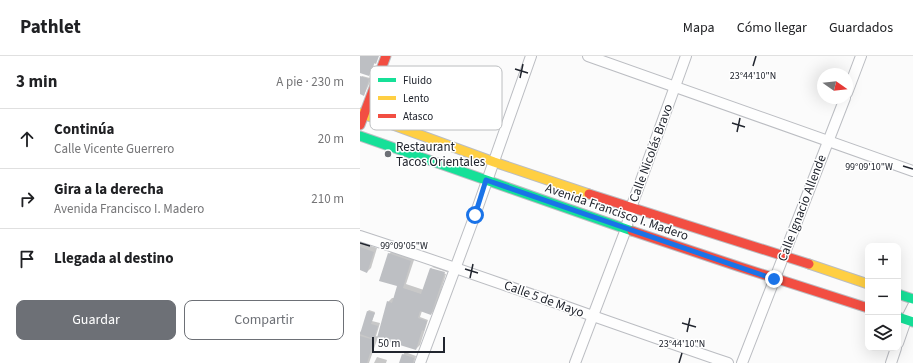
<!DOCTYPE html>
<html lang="es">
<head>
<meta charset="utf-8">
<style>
	:root { --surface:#fff; --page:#f6f6f6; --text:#202124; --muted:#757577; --line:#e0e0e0; --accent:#6d7076 }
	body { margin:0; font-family:"Source Sans 3",sans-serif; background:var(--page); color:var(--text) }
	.controls { position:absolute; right:12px; bottom:12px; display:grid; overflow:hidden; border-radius:8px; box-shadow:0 4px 16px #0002 }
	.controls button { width:36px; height:36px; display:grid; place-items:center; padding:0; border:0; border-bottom:1px solid var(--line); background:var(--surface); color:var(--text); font:20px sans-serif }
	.compass { position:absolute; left:457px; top:12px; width:36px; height:36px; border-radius:50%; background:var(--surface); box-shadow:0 4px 16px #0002; rotate:104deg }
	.scale { position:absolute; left:12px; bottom:10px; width:73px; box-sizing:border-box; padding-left:4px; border:2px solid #21252e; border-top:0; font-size:11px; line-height:14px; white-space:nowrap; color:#21252e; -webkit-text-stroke:3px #fff; paint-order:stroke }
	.stop { position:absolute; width:12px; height:12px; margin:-9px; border:3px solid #1a73e8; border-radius:50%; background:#fff }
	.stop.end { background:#1a73e8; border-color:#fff; box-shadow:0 1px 4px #0008 }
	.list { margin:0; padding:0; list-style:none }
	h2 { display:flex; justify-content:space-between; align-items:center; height:52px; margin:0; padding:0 16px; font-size:17px }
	h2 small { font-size:13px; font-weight:400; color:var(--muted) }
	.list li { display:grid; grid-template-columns:26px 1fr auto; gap:12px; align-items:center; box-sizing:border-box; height:60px; padding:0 16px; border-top:1px solid var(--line) }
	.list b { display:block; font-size:15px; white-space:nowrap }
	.list p { margin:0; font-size:13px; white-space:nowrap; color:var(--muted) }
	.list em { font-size:13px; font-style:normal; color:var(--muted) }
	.actions { display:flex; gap:8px; padding:12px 16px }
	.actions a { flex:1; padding:9px 0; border:1px solid var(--accent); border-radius:8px; text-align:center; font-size:14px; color:var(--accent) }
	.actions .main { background:var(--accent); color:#fff }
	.icon { flex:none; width:22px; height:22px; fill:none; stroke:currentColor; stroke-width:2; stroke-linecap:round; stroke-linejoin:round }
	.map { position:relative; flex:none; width:553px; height:307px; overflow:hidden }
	header { display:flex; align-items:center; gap:24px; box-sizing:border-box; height:56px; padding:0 20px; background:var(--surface); border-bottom:1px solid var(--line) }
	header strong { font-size:19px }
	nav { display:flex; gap:22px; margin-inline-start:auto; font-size:14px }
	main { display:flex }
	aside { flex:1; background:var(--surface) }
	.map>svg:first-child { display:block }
	.shadow { fill:#0003 }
	.building { fill:#bdbfc3 }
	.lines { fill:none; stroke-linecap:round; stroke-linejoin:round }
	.street-casing { stroke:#bbbdc2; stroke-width:12 }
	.fast-casing { stroke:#bbbdc2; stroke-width:11 }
	.slow-casing { stroke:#bbbdc2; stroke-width:11 }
	.jam-casing { stroke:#bbbdc2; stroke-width:11 }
	.street { stroke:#fefefe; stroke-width:10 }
	.fast { stroke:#16e098; stroke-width:9 }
	.slow { stroke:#ffcf43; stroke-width:9 }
	.jam { stroke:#f24e42; stroke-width:9 }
	.route { stroke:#1a73e8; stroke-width:5 }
	.ticks { fill:none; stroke:#21252e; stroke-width:1.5 }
	.poi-dot { fill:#6d7076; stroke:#fff; stroke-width:1.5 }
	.labels { text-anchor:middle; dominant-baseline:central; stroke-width:3; stroke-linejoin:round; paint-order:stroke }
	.poi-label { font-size:13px; fill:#21252e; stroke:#fff; text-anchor:start }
	.street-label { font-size:13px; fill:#21252e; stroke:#fff }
	.key { fill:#fff; stroke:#bcbec0; stroke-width:1 }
	.key-label { font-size:11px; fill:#21252e }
	.ticks-label { font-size:10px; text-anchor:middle; fill:#21252e; stroke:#fff; stroke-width:3; stroke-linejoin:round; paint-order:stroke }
</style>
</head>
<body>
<header>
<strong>Pathlet</strong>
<nav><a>Mapa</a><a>Cómo llegar</a><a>Guardados</a></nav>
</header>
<main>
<aside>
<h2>3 min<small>A pie · 230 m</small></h2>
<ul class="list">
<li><svg class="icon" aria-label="ahead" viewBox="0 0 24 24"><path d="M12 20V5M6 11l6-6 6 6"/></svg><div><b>Continúa</b><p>Calle Vicente Guerrero</p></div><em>20 m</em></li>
<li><svg class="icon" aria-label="right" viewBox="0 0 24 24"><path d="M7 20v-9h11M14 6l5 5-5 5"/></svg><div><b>Gira a la derecha</b><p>Avenida Francisco I. Madero</p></div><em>210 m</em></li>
<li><svg class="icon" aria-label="arrive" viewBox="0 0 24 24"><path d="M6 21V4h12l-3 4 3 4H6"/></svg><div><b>Llegada al destino</b></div></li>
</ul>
<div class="actions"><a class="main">Guardar</a><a>Compartir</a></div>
</aside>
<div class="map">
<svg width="553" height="307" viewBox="0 0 553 307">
	<rect width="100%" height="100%" fill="#fbfbfb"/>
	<g class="shadow">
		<polygon points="0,0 15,6 11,17 9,19 0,16"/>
		<polygon points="2,20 10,22 10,26 4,39 0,37 0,23"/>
		<polygon points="0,186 17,192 11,212 7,216 0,211"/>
		<polygon points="33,194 55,201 46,228 64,234 72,211 72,213 86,218 75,254 71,258 62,255 60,261 68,264 60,289 56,293 18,281 9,307 0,307 0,276 2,275 8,255 9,254 15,256 12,265 20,267 16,280 19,281 28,246 32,242 34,242 39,230 29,198"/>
		<polygon points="75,208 88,212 87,216 72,211"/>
		<polygon points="45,296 56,300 54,307 40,307 43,299"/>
		<polygon points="17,301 27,304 26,307 14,307"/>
	</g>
	<g class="building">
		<polygon points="0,0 19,0 16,8 14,7 9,20 0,17"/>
		<polygon points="0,20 9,23 4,40 0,38"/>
		<polygon points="0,191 14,196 7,217 0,214"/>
		<polygon points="28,197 51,205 43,232 61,238 70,212 85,216 71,259 60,255 58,262 67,265 64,275 62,274 56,294 17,282 27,245 32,247 37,230 19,225"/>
		<polygon points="7,255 15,257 11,268 18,270 14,283 0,278"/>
		<polygon points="0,280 14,284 7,307 0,307"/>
		<polygon points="42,298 54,302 53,307 39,307"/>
	</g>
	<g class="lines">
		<defs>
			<g id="street">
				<polyline points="228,0 553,115"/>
				<polyline points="487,37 501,0"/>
				<path d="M0 180C123 220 245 265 368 307"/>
				<polyline points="538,287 546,264 553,250"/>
				<polyline points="60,307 115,159 171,0"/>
				<polyline points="215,307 266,173 271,152 326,0"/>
				<polyline points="382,307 485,42"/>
				<polyline points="531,307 536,292"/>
			</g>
			<g id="fast">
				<polyline points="0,80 272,175"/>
				<polyline points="538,238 553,243"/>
				<polyline points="538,261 553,266"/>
			</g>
			<g id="slow">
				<polyline points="0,57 134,106 229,138"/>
				<polyline points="449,208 508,228"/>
			</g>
			<g id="jam">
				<polyline points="0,69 26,0"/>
				<polyline points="229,138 449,208"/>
				<polyline points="272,175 380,211 508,252"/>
			</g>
		</defs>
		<use href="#street" class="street-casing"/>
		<use href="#fast" class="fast-casing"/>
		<use href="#slow" class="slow-casing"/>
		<use href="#jam" class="jam-casing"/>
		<use href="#street" class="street"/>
		<use href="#fast" class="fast"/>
		<use href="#slow" class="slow"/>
		<use href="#jam" class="jam"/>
	</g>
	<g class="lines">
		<polyline class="route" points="115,159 126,124 414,223"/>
	</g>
	<path class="ticks" d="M393 10 396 0M155 13 168 17M160 22 163 8M372 67 385 71M377 76 380 62M543 110 553 113M0 187 10 190M105 213 118 217M110 222 113 208M322 267 336 271M327 276 330 262M319 307 322 297"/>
	<circle class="poi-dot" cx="28" cy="98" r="4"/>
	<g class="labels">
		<g class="poi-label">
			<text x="36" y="91">Restaurant<tspan x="36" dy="15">Tacos Orientales</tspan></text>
		</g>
		<g class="street-label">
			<text transform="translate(291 97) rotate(-70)">Calle Nicolás Bravo</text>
			<text transform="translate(442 152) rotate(-69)">Calle Ignacio Allende</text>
			<text transform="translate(257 156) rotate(19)">Avenida Francisco I. Madero</text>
			<text transform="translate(184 243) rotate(20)">Calle 5 de Mayo</text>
		</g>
	</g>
	<rect x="10" y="10" width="132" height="64" rx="6" class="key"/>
	<rect x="18" y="22" width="18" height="4" fill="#16e098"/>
	<rect x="18" y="40" width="18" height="4" fill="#ffcf43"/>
	<rect x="18" y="58" width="18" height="4" fill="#f24e42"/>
	<g class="key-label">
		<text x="43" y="28">Fluido</text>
		<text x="43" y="46">Lento</text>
		<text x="43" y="64">Atasco</text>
	</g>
	<g class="ticks-label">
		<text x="393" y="23">23°44'10"N</text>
		<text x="509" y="114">99°09'10"W</text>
		<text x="44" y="193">99°09'05"W</text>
		<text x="322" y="291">23°44'10"N</text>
	</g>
</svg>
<div class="controls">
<button>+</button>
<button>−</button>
<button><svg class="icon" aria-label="layers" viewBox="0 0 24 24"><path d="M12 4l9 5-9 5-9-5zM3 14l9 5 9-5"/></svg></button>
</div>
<svg class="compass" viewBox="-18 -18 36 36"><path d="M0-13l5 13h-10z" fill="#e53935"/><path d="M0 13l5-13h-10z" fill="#757577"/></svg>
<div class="scale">50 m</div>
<div class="stop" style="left:115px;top:159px"></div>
<div class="stop end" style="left:414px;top:223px"></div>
</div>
</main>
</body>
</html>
